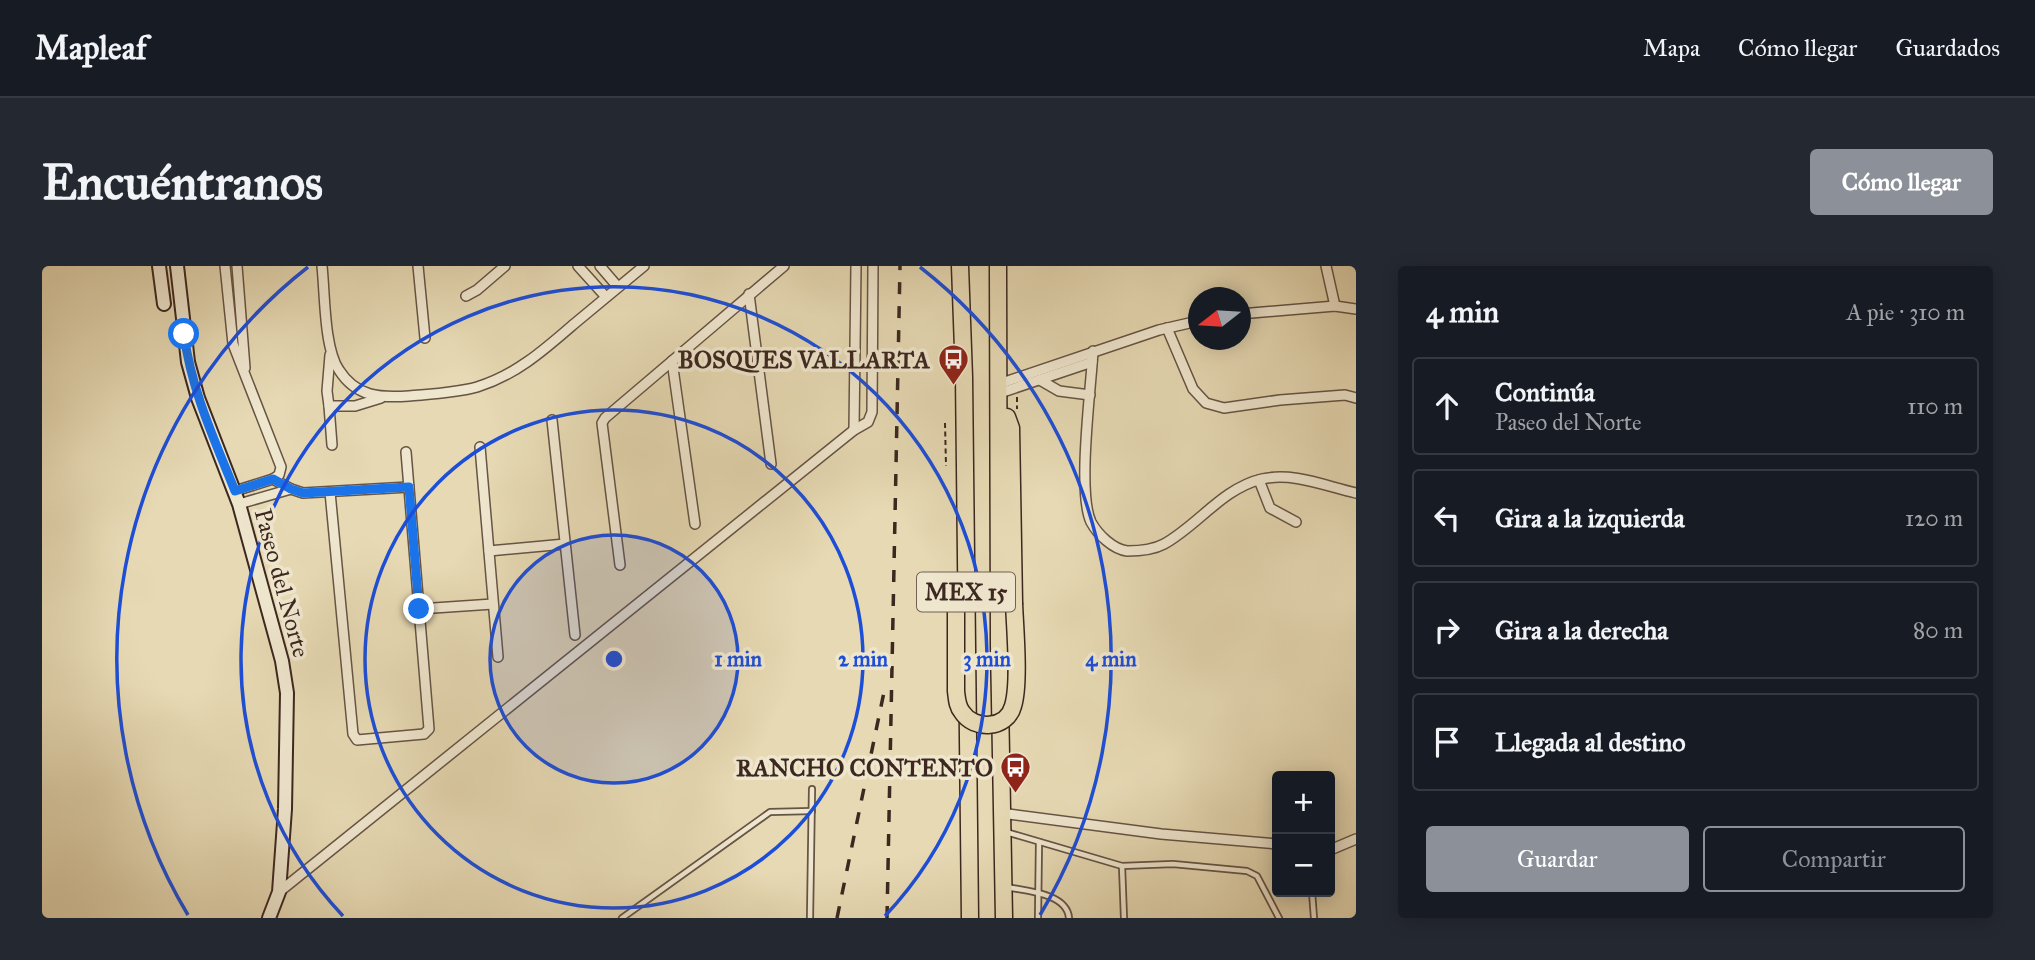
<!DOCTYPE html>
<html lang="es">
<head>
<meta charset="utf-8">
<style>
	:root { --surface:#171b24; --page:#242831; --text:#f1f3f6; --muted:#9ea1a6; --line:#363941; --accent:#8c9099 }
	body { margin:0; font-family:"IM FELL Great Primer",serif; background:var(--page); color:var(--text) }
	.controls { position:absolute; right:21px; bottom:21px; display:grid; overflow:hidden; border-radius:7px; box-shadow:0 4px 18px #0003 }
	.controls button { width:63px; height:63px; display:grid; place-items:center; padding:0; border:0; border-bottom:2px solid var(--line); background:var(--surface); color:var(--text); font:35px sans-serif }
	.compass { position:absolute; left:1146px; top:21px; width:63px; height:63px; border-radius:50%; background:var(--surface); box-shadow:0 4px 18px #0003; rotate:253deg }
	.stop { position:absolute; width:21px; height:21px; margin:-16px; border:5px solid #1a73e8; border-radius:50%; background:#fff }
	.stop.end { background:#1a73e8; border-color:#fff; box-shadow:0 2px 7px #0008 }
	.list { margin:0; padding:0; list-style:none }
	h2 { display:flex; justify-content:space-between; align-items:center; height:91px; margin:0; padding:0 28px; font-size:30px }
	h2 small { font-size:23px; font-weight:400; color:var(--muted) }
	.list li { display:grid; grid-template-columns:46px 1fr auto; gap:21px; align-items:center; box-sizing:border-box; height:98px; margin:0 14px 14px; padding:0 14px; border:2px solid var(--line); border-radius:7px }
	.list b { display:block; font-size:26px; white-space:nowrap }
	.list p { margin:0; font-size:23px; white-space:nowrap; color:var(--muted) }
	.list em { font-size:23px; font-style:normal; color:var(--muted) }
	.actions { display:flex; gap:14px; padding:21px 28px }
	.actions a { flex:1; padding:16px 0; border:2px solid var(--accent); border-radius:7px; text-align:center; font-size:24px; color:var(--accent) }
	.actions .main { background:var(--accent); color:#fff }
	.icon { flex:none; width:38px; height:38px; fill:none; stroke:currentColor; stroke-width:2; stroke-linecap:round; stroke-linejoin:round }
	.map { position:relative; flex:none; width:1314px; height:652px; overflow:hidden; border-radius:7px }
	header { display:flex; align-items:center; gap:42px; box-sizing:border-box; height:98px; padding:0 35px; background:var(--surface); border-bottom:2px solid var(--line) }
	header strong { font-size:33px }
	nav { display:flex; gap:38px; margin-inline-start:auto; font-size:24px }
	.intro { display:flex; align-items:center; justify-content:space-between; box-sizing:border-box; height:168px; padding:0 42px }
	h1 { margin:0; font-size:49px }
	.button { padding:18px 32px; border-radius:7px; background:var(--accent); color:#fff; font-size:24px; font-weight:700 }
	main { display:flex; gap:42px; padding:0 42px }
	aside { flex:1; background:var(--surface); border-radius:7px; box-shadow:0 4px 18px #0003 }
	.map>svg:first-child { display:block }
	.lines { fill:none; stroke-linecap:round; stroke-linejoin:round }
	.lane-casing { stroke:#665445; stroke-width:8 }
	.street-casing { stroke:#665445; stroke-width:12 }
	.secondary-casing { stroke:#3c2820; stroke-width:16 }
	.highway-casing { stroke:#3c2820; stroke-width:19 }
	.path { stroke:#3c2820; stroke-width:2; stroke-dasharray:5 3.5; stroke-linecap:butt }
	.lane { stroke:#efe6ce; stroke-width:4.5 }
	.street { stroke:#efe6ce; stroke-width:9 }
	.secondary { stroke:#efe6ce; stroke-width:12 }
	.highway { stroke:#e6d9b3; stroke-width:16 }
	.rail { stroke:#3c2820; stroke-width:3.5; stroke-dasharray:12 12; stroke-linecap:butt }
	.highway-bridge-casing { stroke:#3c2820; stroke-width:19; stroke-linecap:butt }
	.highway-bridge { stroke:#e6d9b3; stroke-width:16 }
	.route { stroke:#1a73e8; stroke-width:9 }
	.ring { fill:none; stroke:#1d4ed8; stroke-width:3.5 }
	.labels { text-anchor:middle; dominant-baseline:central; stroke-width:7; stroke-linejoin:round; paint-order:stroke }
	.shield { fill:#efe6ce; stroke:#726154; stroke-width:2 }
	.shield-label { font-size:23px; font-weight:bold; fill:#3c2820 }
	.poi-label { font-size:24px; font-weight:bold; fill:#3c2820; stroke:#efe6ce; text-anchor:end }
	.street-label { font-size:24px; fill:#3c2820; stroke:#efe6ce }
	.centre { fill:#1d4ed8; stroke:#efe6ce; stroke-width:3.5 }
	.ring-label { font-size:21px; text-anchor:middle; font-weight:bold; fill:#1d4ed8; stroke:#efe6ce; stroke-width:7; stroke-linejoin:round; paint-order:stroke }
</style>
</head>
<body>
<header>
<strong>Mapleaf</strong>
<nav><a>Mapa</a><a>Cómo llegar</a><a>Guardados</a></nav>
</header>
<div class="intro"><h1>Encuéntranos</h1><a class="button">Cómo llegar</a></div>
<main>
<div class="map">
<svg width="1314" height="652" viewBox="0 0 1314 652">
	<rect width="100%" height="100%" fill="#e6d9b3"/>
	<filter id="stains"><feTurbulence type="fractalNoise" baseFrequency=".00286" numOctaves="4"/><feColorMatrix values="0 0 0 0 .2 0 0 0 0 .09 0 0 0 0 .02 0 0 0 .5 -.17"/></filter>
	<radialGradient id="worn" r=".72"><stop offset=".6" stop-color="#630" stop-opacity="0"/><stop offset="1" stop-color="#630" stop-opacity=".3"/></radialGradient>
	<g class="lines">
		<defs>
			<g id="lane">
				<polyline points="964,566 1080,600 1131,598 1205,605 1215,610 1237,652"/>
				<polyline points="1080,600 1082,652"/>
				<path d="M964 621C984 625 1025 627 1027 652"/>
				<polyline points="1270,626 1272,652"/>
				<polyline points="580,652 728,546 770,545"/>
				<polyline points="768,652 770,523"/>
				<polyline points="996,652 997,576"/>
			</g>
			<g id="street">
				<polyline points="183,0 191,78 239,201 237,209 231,213"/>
				<polyline points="195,0 203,102"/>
				<path d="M280 0C283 28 282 82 297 104 314 131 338 132 367 130 389 128 413 127 435 121 474 109 502 84 532 58 555 39 579 19 602 0"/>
				<polyline points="376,0 383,72"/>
				<polyline points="536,0 564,31"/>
				<polyline points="558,0 576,21"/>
				<polyline points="1284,0 1293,40"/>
				<polyline points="707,28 729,198"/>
				<polyline points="424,30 435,24 463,0"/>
				<polyline points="1198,48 1293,40 1314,43"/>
				<polyline points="1125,62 1151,123 1164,137 1182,142 1238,134 1303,129 1314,132"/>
				<path d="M1051 85C1049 123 1035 226 1049 256 1056 269 1071 283 1085 285 1097 285 1111 284 1122 278 1155 260 1181 222 1220 213 1251 206 1283 220 1314 227"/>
				<polyline points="288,89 285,125 287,140 313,140 339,132"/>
				<polyline points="630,95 653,258"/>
				<polyline points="998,114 1017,125 1048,129"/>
				<polyline points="957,118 1117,64 1156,55"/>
				<polyline points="958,127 1050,96"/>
				<polyline points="287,140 290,179"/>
				<polyline points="510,154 533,369"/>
				<polyline points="812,164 814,0"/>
				<polyline points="438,181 456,391"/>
				<polyline points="1217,214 1228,242 1254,256"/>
				<polyline points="193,225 231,213 249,223 261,227 367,221"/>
				<polyline points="288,226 311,468 315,474 382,468 387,463 364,186"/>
				<polyline points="197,238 249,223"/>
				<polyline points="447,285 523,278"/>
				<polyline points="578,299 560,157 563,152 742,0"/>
				<polyline points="377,343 451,338"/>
				<polyline points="959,547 1119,568 1235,578"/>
				<polyline points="1288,584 1314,573"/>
				<polyline points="237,626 812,164 826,156 830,146 831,0"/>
			</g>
			<g id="secondary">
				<polyline points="117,0 122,38"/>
				<polyline points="135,0 146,96 156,132 197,238 240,395 245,427 243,543 237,626 227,652"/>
			</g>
			<g id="highway">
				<polyline points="918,0 922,111 928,652"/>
				<polyline points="956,0 957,380 962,652"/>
				<polyline points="965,151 969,162 972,337"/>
			</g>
		</defs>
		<use href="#lane" class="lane-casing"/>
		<use href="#street" class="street-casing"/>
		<use href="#secondary" class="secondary-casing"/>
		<use href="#highway" class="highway-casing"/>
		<g class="path">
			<polyline points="975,131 975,143"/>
			<polyline points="903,157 904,200"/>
		</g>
		<use href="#lane" class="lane"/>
		<use href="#street" class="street"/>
		<use href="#secondary" class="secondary"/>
		<use href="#highway" class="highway"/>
		<g class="rail">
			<polyline points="795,652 842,426"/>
			<polyline points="845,652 858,0"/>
		</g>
		<defs>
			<path id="highway-bridge" d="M914 335V425C915 433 915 440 920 446 932 465 965 463 971 440 978 417 973 363 972 337"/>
		</defs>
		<use href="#highway-bridge" class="highway-bridge-casing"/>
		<use href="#highway-bridge" class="highway-bridge"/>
	</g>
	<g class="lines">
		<path class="route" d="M142 68C149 123 172 173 193 225L231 213 249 223 261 227 367 221 377 343"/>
	</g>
	<circle cx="572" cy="393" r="124" fill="#1d4ed8" fill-opacity=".12"/>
	<g class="ring">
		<circle cx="572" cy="393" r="124"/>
		<circle cx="572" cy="393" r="249"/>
		<path d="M301 650A373 373 0 1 1 843 650"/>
		<path d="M146 649A497 497 0 0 1 266 1M878 1A497 497 0 0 1 998 649"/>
	</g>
	<defs>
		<symbol id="bus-pin" viewBox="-11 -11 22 30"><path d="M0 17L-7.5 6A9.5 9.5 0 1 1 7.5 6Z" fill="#8f2418" stroke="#efe6ce"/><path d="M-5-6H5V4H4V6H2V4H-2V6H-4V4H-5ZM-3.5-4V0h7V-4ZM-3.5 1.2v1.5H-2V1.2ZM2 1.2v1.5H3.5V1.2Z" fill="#fff"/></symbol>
	</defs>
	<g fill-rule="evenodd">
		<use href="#bus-pin" x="894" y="76" width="35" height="47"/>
		<use href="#bus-pin" x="956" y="484" width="35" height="47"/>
	</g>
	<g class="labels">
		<rect class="shield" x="875" y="306.5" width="98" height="39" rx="5"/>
		<g class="shield-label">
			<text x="924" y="326">MEX 15</text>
		</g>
		<g class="poi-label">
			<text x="888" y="94">BOSQUES VALLARTA</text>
			<text x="951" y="502">RANCHO CONTENTO</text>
		</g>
		<g class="street-label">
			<text transform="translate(240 317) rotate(75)">Paseo del Norte</text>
		</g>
	</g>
	<circle cx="572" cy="393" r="10" class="centre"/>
	<g class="ring-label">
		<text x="696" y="400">1 min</text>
		<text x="821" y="400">2 min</text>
		<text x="945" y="400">3 min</text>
		<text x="1069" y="400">4 min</text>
	</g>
	<rect width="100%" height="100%" filter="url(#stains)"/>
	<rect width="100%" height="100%" fill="url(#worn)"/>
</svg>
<div class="controls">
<button>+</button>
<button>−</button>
</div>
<svg class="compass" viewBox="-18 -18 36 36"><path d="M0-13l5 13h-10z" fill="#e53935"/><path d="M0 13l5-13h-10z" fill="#9ea1a6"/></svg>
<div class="stop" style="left:142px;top:68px"></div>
<div class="stop end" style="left:377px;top:343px"></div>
</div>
<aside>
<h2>4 min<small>A pie · 310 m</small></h2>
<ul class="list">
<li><svg class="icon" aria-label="ahead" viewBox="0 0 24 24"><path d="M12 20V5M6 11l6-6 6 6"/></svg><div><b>Continúa</b><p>Paseo del Norte</p></div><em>110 m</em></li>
<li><svg class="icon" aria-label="left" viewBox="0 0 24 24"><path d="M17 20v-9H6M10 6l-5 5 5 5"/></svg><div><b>Gira a la izquierda</b></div><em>120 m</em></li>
<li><svg class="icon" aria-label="right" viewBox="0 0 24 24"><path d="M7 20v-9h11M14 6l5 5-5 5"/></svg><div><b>Gira a la derecha</b></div><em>80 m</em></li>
<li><svg class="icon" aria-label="arrive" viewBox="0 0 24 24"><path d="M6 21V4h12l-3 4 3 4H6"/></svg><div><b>Llegada al destino</b></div></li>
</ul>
<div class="actions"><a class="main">Guardar</a><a>Compartir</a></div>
</aside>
</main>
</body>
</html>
